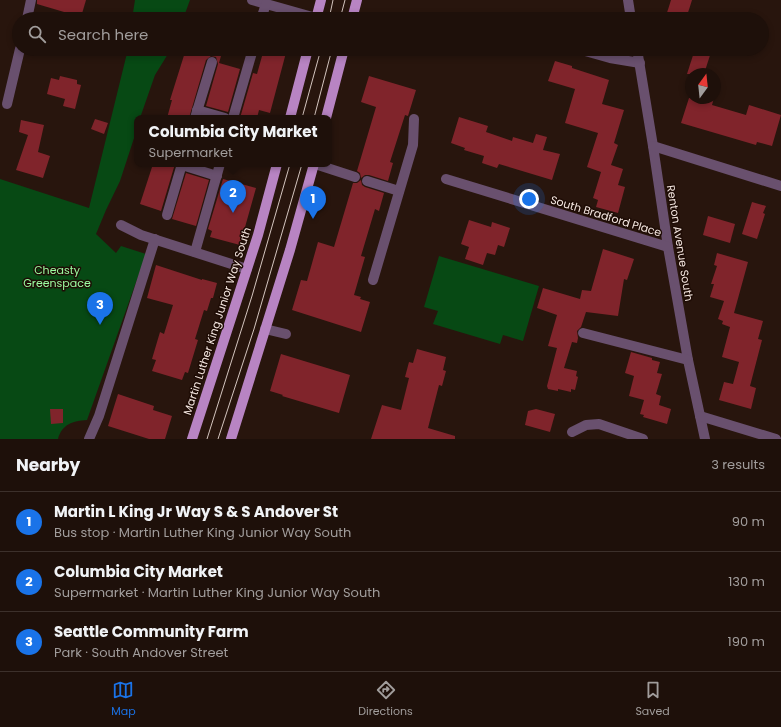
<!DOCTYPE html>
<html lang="en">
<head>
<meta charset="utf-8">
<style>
	:root { --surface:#1e100a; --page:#2b1e18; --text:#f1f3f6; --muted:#a19d9c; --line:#3c302b; --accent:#1a73e8 }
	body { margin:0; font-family:Poppins,sans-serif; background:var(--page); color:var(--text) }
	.compass { position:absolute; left:685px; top:68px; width:36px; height:36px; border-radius:50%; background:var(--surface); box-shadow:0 2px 6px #0003; rotate:15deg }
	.you { position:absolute; left:529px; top:199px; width:14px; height:14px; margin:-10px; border:3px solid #fff; border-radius:50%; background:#1a73e8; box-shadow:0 0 0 6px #1a73e833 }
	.badge { display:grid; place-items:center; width:26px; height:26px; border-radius:50%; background:var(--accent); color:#fff; font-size:13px; font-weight:700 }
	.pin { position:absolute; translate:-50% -33px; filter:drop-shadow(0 1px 2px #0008) }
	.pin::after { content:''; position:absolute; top:21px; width:14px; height:12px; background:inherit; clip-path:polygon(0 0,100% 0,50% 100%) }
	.popup { position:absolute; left:134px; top:115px; width:198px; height:52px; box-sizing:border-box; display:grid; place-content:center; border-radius:8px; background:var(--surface); filter:drop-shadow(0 1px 3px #0005); font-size:13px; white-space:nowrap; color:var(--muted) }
	.popup b { font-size:15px; color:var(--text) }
	.popup::after { content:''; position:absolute; left:50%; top:100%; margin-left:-8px; border:8px solid transparent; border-top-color:var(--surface) }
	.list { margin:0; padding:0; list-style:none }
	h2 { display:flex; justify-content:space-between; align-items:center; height:52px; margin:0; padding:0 16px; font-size:17px }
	h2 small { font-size:13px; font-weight:400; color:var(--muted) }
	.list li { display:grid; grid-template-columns:26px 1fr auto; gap:12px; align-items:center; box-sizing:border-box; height:60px; padding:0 16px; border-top:1px solid var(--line) }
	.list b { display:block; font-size:15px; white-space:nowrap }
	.list p { margin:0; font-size:13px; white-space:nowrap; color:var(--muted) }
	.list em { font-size:13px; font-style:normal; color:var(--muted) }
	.icon { flex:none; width:22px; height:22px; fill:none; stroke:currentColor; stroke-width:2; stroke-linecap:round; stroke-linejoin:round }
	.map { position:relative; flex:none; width:781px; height:439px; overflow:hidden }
	.search { position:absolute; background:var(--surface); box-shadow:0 2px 6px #0003; left:12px; right:12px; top:12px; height:44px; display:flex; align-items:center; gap:10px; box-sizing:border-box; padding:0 14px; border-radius:22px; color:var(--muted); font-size:15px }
	.sheet { height:232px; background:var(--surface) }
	nav { display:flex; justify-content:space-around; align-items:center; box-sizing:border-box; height:56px; border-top:1px solid var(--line); background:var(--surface); font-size:11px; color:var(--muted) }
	nav a { display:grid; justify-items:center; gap:2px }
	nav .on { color:var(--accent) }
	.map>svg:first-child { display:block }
	.green { fill:#074914 }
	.building { fill:#80242b }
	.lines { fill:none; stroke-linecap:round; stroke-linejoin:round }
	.minor { stroke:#69506e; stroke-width:10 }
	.major { stroke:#b884c3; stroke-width:10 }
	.tram { stroke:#d4c5bf; stroke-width:1 }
	.labels { text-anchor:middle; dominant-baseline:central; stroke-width:3; stroke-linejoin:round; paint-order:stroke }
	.street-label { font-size:11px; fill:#f6e8e2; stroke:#1e0c05 }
	.park-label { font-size:11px; fill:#9afca0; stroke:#1e0c05 }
</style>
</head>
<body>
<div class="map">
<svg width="781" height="439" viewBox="0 0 781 439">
	<rect width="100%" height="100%" fill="#28150d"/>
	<g class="green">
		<polygon points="135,0 190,0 183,19 132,19"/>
		<path d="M128 49H171L155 75 140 118H137V129L120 181 106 210 96 234 116 253 121 246 146 254 87 420C73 421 62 424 58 439H0V179L89 208Z"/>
		<polygon points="439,256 539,286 523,341 503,335 500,344 433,324 438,311 424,307"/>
	</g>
	<g class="building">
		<polygon points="37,0 86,0 81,17 37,4"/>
		<polygon points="671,0 692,0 686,19 665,19"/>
		<polygon points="186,49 223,49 219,63 240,69 228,112 206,106 218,64 216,57 211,56 206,60 189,118 167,118 172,100 170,100"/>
		<polygon points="264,49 287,49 270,113 259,110 257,118 240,118 253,73 257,74"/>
		<polygon points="695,49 712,49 704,74 687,74"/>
		<polygon points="555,61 572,66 572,68 609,80 602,104 624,110 614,143 618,145 611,165 623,169 618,185 625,187 618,213 596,207 598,200 593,198 601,172 587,167 598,133 565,123 575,89 548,81"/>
		<polygon points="60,76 77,80 77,84 81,85 75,109 63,106 65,99 47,94 51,78 59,80"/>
		<polygon points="369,76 416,90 408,116 405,115 390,162 393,163 388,181 369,175 365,175 361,178 360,173 357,171 376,107 361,102"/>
		<polygon points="689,98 714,98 712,105 746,115 749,105 781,115 772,146 757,142 756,145 681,123"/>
		<polygon points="459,117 488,126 486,132 512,141 513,137 533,143 536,134 547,137 543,150 560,154 552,180 499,164 497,168 482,163 484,156 464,150 465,148 451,143"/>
		<polygon points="95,119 108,123 104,134 91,129"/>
		<polygon points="21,120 44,125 38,152 50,156 43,178 16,170 28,135 19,132"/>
		<polygon points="153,164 175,164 161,211 140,204"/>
		<polygon points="186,173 209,180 196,226 172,219"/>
		<polygon points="223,179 256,188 240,245 210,237 212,231 208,229"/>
		<polygon points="361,180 362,185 365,187 384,193 379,211 375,209 361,256 365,257 354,295 361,297 360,299 370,302 361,332 292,310 301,280 307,281 318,242 334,247 353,183 357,183"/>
		<polygon points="752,202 766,206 763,213 765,214 757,239 742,234"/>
		<polygon points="708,216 735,224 730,243 703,235"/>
		<polygon points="469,220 491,227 492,222 510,228 504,247 498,245 495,255 487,253 483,265 465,259 469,247 461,244"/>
		<polygon points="603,249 634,259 627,280 624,279 618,316 586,312 581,327 577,331 578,338 577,343 572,342 564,368 577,371 576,376 578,377 575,390 571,389 571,392 558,389 558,391 548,389 547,386 557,348 548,346 557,315 537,308 543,288 580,299 582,290 591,291"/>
		<polygon points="717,253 748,262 734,313 763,321 758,339 762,340 750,386 756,388 751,409 719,400 724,382 733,384 739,362 722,357 730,327 722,324 723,321 718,319 724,301 710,297 714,284 711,284 717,266 714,265"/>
		<polygon points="156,265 202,280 202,279 217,283 213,298 211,298 207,311 204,310 195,339 198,340 188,373 185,372 182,380 152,371 156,360 152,359 160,332 164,334 173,305 147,298"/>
		<polygon points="417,349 446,357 443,370 446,371 442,386 439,385 428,428 455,436 455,439 371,439 382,405 401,410 409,378 405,377 409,362 413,363"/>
		<polygon points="631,352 652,358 652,360 660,362 657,373 662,374 656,394 661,396 659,405 671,409 667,424 643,417 644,415 640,414 644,400 629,396 634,376 625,373"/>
		<polygon points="281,354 350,375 339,413 282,396 283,395 270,391"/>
		<polygon points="118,394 154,406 153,410 172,416 165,439 149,439 108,426"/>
		<polygon points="50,409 63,409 63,423 51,424"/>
		<polygon points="536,409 555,414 550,432 525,425 528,411"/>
	</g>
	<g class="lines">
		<g class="minor">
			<polyline points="252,0 316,18"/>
			<polyline points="628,0 631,19"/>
			<polyline points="27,19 31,0"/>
			<polyline points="261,19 266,4"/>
			<polyline points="578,49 610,58 640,63"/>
			<polyline points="637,49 653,146 668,247 688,360 705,439"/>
			<polyline points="7,104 20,49"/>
			<polyline points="197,110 225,118"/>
			<polyline points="195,118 212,62"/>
			<polyline points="233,118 253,49"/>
			<polyline points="653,146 781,186"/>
			<polyline points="315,164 355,177"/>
			<polyline points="182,165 217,176"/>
			<polyline points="446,179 668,247"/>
			<polyline points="367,181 399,191"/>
			<polyline points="167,215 182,164"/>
			<polyline points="121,225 141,235 247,269"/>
			<polyline points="195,252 220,164"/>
			<polyline points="373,280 413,145 414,119"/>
			<polyline points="265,329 286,334"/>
			<polyline points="583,333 688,360"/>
			<polyline points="700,416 776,439"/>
			<polyline points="572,432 586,425 599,424 643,439"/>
			<polyline points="89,439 99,416 155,239"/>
		</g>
		<g class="major">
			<polyline points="316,19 321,0"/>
			<polyline points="352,19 357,0"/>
			<polyline points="290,118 308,49"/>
			<polyline points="326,118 344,49"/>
			<polyline points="192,439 258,235 277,164"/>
			<polyline points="231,439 290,250 314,164"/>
		</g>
		<g class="tram">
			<polyline points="329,19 333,0"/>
			<polyline points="340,19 345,0"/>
			<polyline points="302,118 321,49"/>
			<polyline points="314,118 332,49"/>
			<polyline points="207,439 252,296 290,164"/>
			<polyline points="218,439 254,329 302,164"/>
		</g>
	</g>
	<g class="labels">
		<g class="street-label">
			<text transform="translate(606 216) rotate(17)">South Bradford Place</text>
			<text transform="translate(680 243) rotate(81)">Renton Avenue South</text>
			<text transform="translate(217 321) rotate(-72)">Martin Luther King Junior Way South</text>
		</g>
		<g class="park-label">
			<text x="57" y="270">Cheasty<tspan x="57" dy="13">Greenspace</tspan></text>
		</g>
	</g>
</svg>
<svg class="compass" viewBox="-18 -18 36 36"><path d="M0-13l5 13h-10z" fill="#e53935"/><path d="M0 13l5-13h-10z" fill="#a19d9c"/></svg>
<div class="you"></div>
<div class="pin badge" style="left:313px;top:219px">1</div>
<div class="pin badge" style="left:233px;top:213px">2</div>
<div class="popup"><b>Columbia City Market</b>Supermarket</div>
<div class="pin badge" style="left:100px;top:325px">3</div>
<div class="search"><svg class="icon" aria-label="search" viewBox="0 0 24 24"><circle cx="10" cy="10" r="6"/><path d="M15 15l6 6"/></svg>Search here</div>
</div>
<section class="sheet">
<h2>Nearby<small>3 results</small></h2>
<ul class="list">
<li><span class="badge">1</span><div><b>Martin L King Jr Way S &amp; S Andover St</b><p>Bus stop · Martin Luther King Junior Way South</p></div><em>90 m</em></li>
<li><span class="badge">2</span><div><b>Columbia City Market</b><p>Supermarket · Martin Luther King Junior Way South</p></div><em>130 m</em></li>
<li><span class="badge">3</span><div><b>Seattle Community Farm</b><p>Park · South Andover Street</p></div><em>190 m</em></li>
</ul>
</section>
<nav>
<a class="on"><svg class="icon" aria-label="map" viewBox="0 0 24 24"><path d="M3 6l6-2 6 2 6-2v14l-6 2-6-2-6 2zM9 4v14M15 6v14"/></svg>Map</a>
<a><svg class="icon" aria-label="directions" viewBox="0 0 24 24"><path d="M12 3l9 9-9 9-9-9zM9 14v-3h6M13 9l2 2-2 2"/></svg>Directions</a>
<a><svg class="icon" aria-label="saved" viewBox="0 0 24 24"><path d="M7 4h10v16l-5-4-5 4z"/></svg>Saved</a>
</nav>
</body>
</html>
